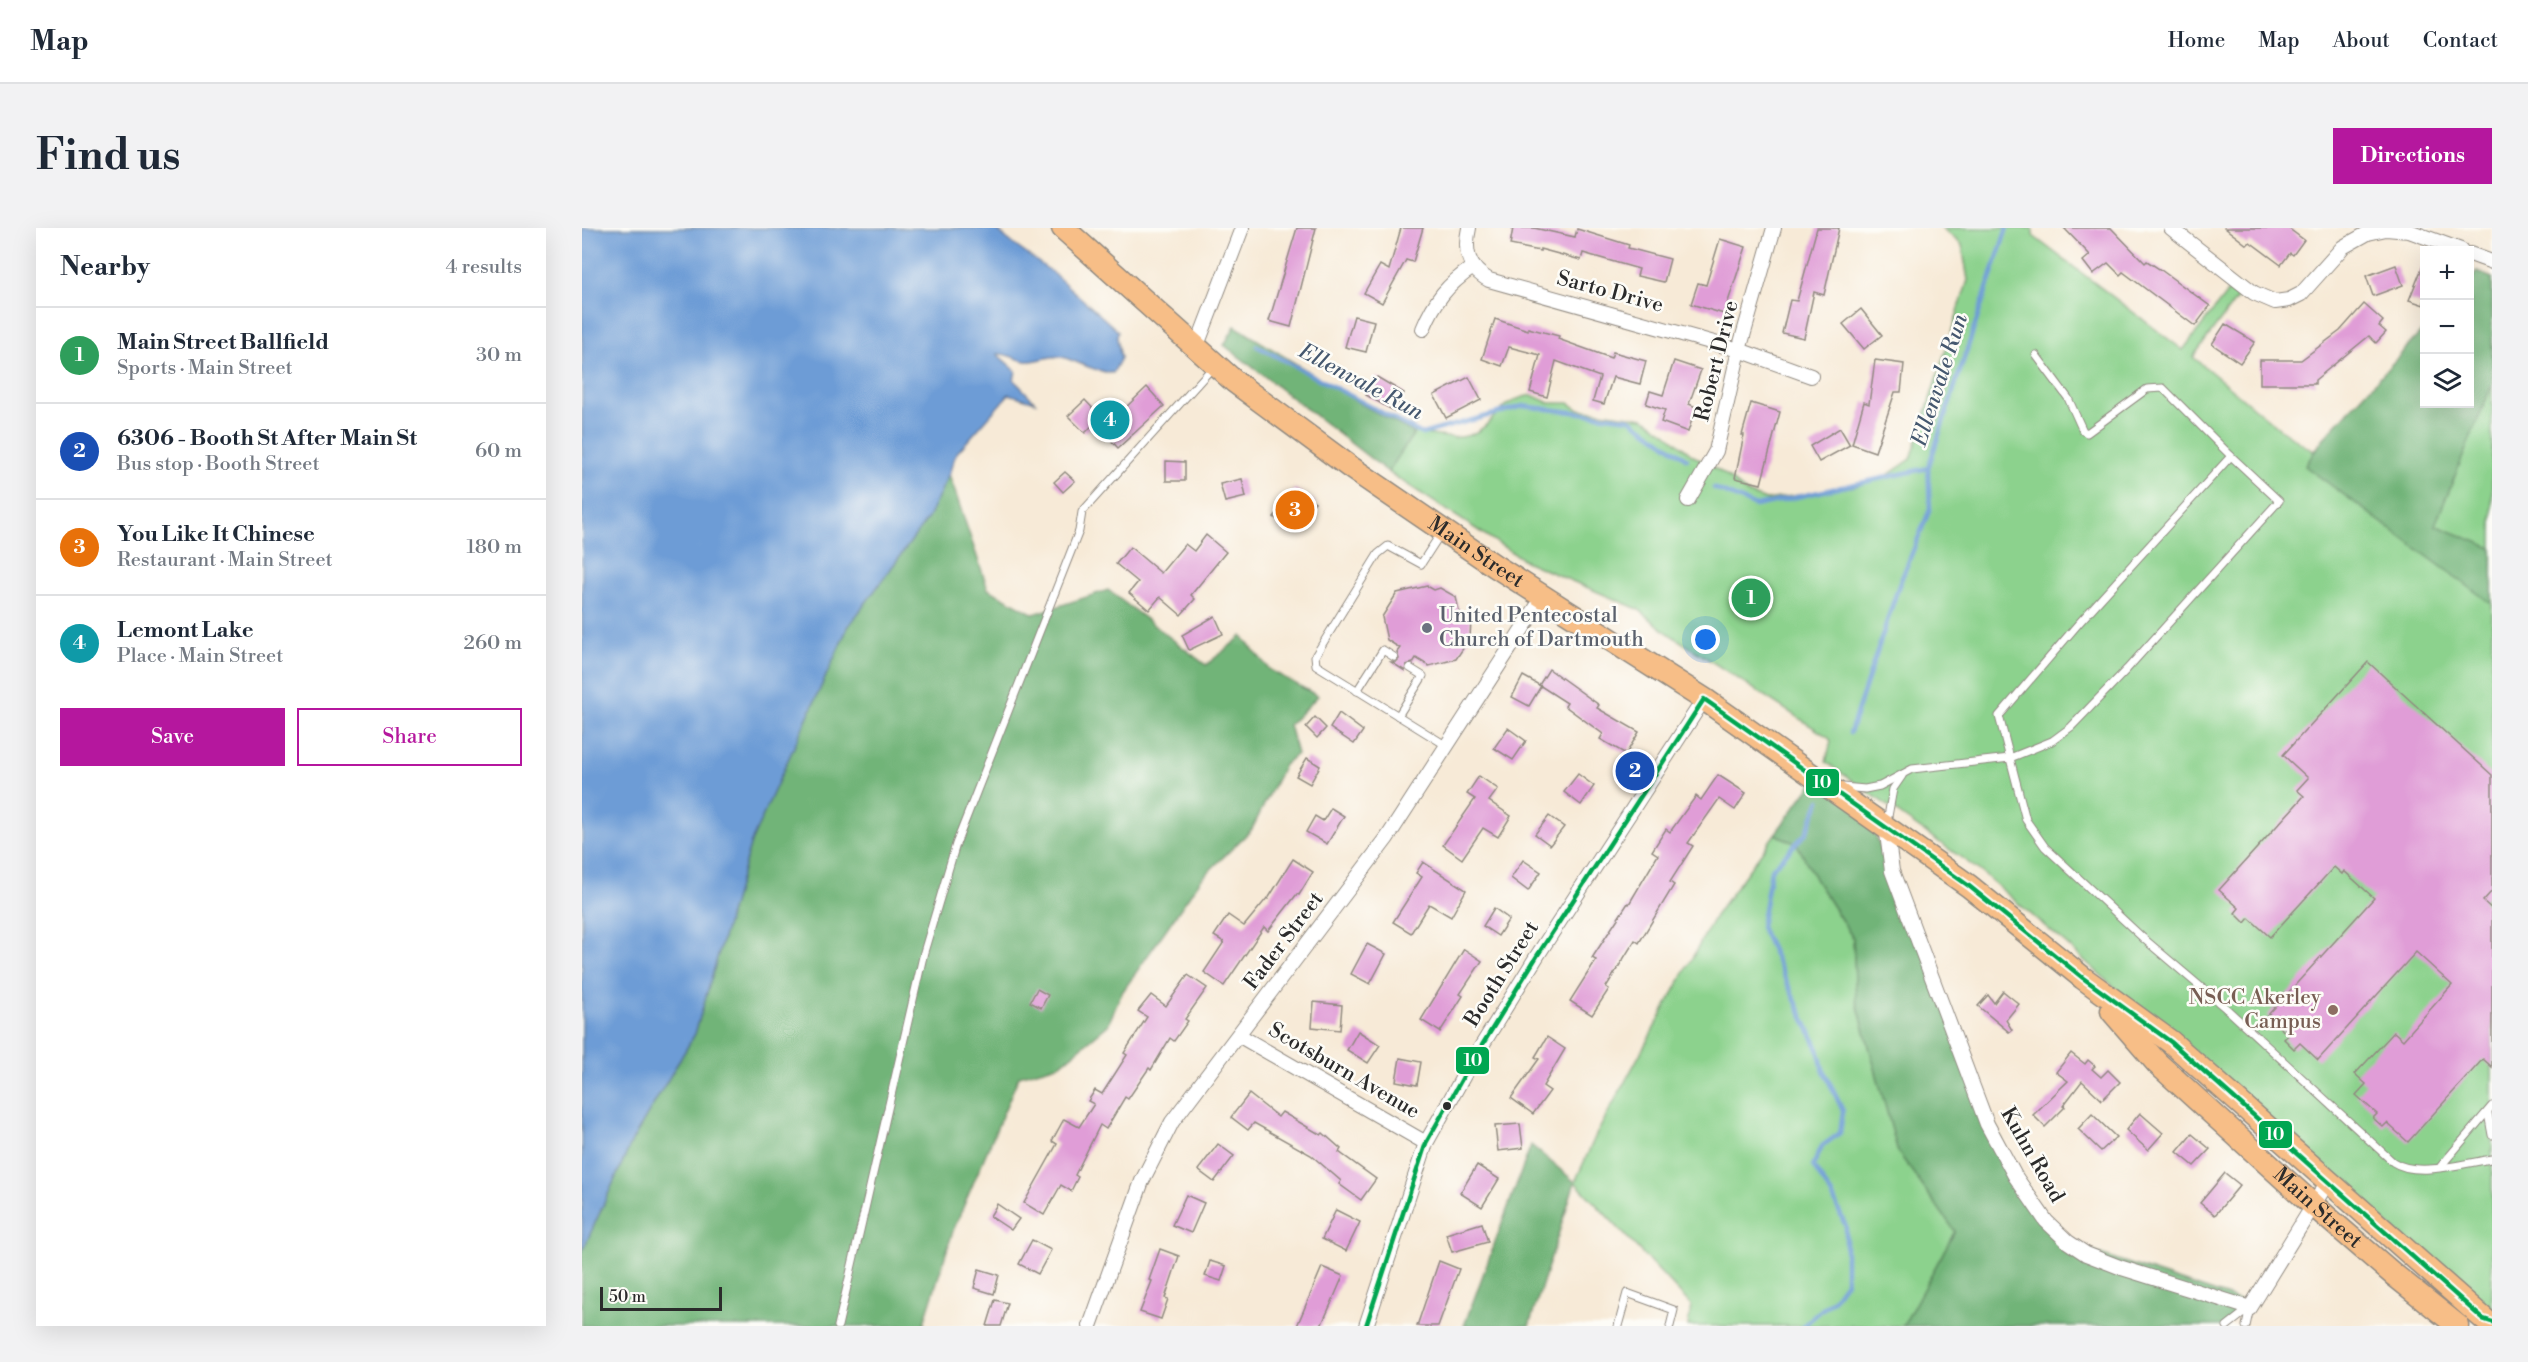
<!DOCTYPE html>
<html lang="en">
<head>
<meta charset="utf-8">
<style>
	:root { --surface:#fff; --page:#f2f2f3; --text:#1f2937; --muted:#747a83; --line:#e0e1e3; --accent:#b5179e }
	body { margin:0; font-family:"Libre Bodoni",serif; background:var(--page); color:var(--text) }
	.controls { position:absolute; right:18px; top:18px; display:grid; overflow:hidden; border-radius:0px; box-shadow:0 6px 24px #0002 }
	.controls button { width:54px; height:54px; display:grid; place-items:center; padding:0; border:0; border-bottom:2px solid var(--line); background:var(--surface); color:var(--text); font:30px sans-serif }
	.scale { position:absolute; left:18px; bottom:15px; width:122px; box-sizing:border-box; padding-left:6px; border:3px solid #2b2b2b; border-top:0; font-size:16px; line-height:21px; white-space:nowrap; color:#2b2b2b; -webkit-text-stroke:4px #fdfcf7; paint-order:stroke }
	.you { position:absolute; left:1124px; top:412px; width:21px; height:21px; margin:-15px; border:4px solid #fff; border-radius:50%; background:#1a73e8; box-shadow:0 0 0 9px #1a73e833 }
	.badge { display:grid; place-items:center; width:39px; height:39px; border-radius:50%; background:var(--accent); color:#fff; font-size:20px; font-weight:700 }
	.pin { position:absolute; translate:-50% -50%; border:3px solid #fff; box-shadow:0 2px 6px #0006 }
	.list { margin:0; padding:0; list-style:none }
	h2 { display:flex; justify-content:space-between; align-items:center; height:78px; margin:0; padding:0 24px; font-size:26px }
	h2 small { font-size:20px; font-weight:400; color:var(--muted) }
	.list li { display:grid; grid-template-columns:39px 1fr auto; gap:18px; align-items:center; box-sizing:border-box; height:96px; padding:0 24px; border-top:2px solid var(--line) }
	.list b { display:block; font-size:22px; white-space:nowrap }
	.list p { margin:0; font-size:20px; white-space:nowrap; color:var(--muted) }
	.list em { font-size:20px; font-style:normal; color:var(--muted) }
	.actions { display:flex; gap:12px; padding:18px 24px }
	.actions a { flex:1; padding:14px 0; border:2px solid var(--accent); border-radius:0px; text-align:center; font-size:21px; color:var(--accent) }
	.actions .main { background:var(--accent); color:#fff }
	.icon { flex:none; width:33px; height:33px; fill:none; stroke:currentColor; stroke-width:2; stroke-linecap:round; stroke-linejoin:round }
	.map { position:relative; flex:none; width:1910px; height:1098px; overflow:hidden; border-radius:0px }
	header { display:flex; align-items:center; gap:36px; box-sizing:border-box; height:84px; padding:0 30px; background:var(--surface); border-bottom:2px solid var(--line) }
	header strong { font-size:28px }
	nav { display:flex; gap:33px; margin-inline-start:auto; font-size:21px }
	.intro { display:flex; align-items:center; justify-content:space-between; box-sizing:border-box; height:144px; padding:0 36px }
	h1 { margin:0; font-size:42px }
	.button { padding:15px 27px; border-radius:0px; background:var(--accent); color:#fff; font-size:21px; font-weight:700 }
	main { display:flex; gap:36px; padding:0 36px }
	aside { flex:1; background:var(--surface); border-radius:0px; box-shadow:0 6px 24px #0002 }
	.map>svg:first-child { display:block }
	.green { fill:#8cd28d; stroke:#5c7e5c; stroke-width:1.5 }
	.forest { fill:#71b478; stroke:#4e7052; stroke-width:1.5 }
	.water { fill:#6d9cd6; stroke:#4c6480; stroke-width:1.5 }
	.lines { fill:none; stroke-linecap:round; stroke-linejoin:round }
	.stream { stroke:#6d9cd6; stroke-width:4.5 }
	.building { fill:#e09dd7 }
	.lane-casing { stroke:#918a81; stroke-width:9 }
	.street-casing { stroke:#918a81; stroke-width:16 }
	.primary-casing { stroke:#918a81; stroke-width:25 }
	.lane { stroke:#fff; stroke-width:7 }
	.street { stroke:#fff; stroke-width:14 }
	.primary { stroke:#f7be87; stroke-width:22 }
	.bus-1-casing { stroke:#fdfcf7; stroke-width:9 }
	.bus-1 { stroke:#00a651; stroke-width:4.5 }
	.worship-dot { fill:#6b7280; stroke:#fdfcf7; stroke-width:2 }
	.education-dot { fill:#8d6e63; stroke:#fdfcf7; stroke-width:2 }
	.bus-dot { fill:#2b2b2b; stroke:#fdfcf7; stroke-width:2 }
	.labels { text-anchor:middle; dominant-baseline:central; stroke-width:5; stroke-linejoin:round; paint-order:stroke }
	.street-label { font-size:21px; fill:#2b2b2b; stroke:#fdfcf7 }
	.worship-label { font-size:21px; fill:#5b616d; stroke:#fdfcf7; text-anchor:start }
	.education-label { font-size:21px; fill:#785e54; stroke:#fdfcf7; text-anchor:end }
	.water-label { font-size:22px; font-style:italic; fill:#45586f; stroke:#fdfcf7 }
	.line-badge { stroke:#fdfcf7; stroke-width:2 }
	.badge-label { font-size:16px; text-anchor:middle; font-weight:bold; fill:#fff }
</style>
</head>
<body>
<header>
<strong>Map</strong>
<nav><a>Home</a><a>Map</a><a>About</a><a>Contact</a></nav>
</header>
<div class="intro"><h1>Find us</h1><a class="button">Directions</a></div>
<main>
<aside>
<h2>Nearby<small>4 results</small></h2>
<ul class="list">
<li><span class="badge" style="background:#2e9e5b">1</span><div><b>Main Street Ballfield</b><p>Sports · Main Street</p></div><em>30 m</em></li>
<li><span class="badge" style="background:#1a4fb4">2</span><div><b>6306 - Booth St After Main St</b><p>Bus stop · Booth Street</p></div><em>60 m</em></li>
<li><span class="badge" style="background:#e8710a">3</span><div><b>You Like It Chinese</b><p>Restaurant · Main Street</p></div><em>180 m</em></li>
<li><span class="badge" style="background:#0f9aa8">4</span><div><b>Lemont Lake</b><p>Place · Main Street</p></div><em>260 m</em></li>
</ul>
<div class="actions"><a class="main">Save</a><a>Share</a></div>
</aside>
<div class="map">
<svg width="1910" height="1098" viewBox="0 0 1910 1098">
	<rect width="100%" height="100%" fill="#fdfcf7"/>
	<filter id="ink" filterUnits="userSpaceOnUse"><feTurbulence type="fractalNoise" baseFrequency=".0167" numOctaves="2"/><feDisplacementMap in="SourceGraphic" scale="12" xChannelSelector="R" yChannelSelector="G"/><feConvolveMatrix kernelMatrix="1 2 1 2 8 2 1 2 1" color-interpolation-filters="sRGB"/></filter>
	<filter id="wash" filterUnits="userSpaceOnUse"><feTurbulence type="fractalNoise" baseFrequency=".008" numOctaves="4" result="noise"/><feDisplacementMap in="SourceGraphic" scale="24" xChannelSelector="R" yChannelSelector="G"/><feGaussianBlur stdDeviation="1.35" result="paint"/><feColorMatrix in="noise" values="0 0 0 0 0 0 0 0 0 0 0 0 0 0 0 0 0 1.4 0 .05"/><feComposite in="paint" operator="in"/></filter>
	<g filter="url(#wash)">
		<rect width="100%" height="100%" fill="#f7ead7"/>
		<g class="green">
			<path d="M1360 0H1451V8L1601 122 1647 62 1656 69 1611 129 1698 201 1731 223 1842 101V176H1888V52L1895 44 1910 50V1085L1655 869 1484 716 1398 643 1244 534 1249 513 1246 509 1087 406 1056 381 945 334 806 244 832 205C850 206 871 213 888 207 913 198 914 173 950 167L967 175H987L996 181 1062 190 1084 205 1110 227 1141 245 1165 265 1184 272 1274 258 1304 248 1329 231 1386 52 1380 17Z"/>
			<polygon points="1193,606 1215,616 1234,652 1271,710 1274,771 1316,924 1373,1003 1321,1098 1106,1098 1109,1077 993,954 1014,907 1133,688"/>
		</g>
		<g class="forest">
			<polygon points="1895,44 1910,50 1910,157 1853,297 1910,320 1910,376 1723,238 1741,211 1842,101 1842,176 1888,176 1888,52"/>
			<polygon points="653,98 779,176 832,205 806,244 642,117"/>
			<polygon points="367,246 406,361 452,386 526,362 624,437 660,408 688,442 736,468 707,497 715,526 702,537 670,601 619,651 539,766 526,797 479,836 437,848 371,1003 341,1098 0,1098 0,1024 51,911 113,806 169,614 266,399 346,290"/>
			<polygon points="1235,549 1285,587 1422,919 1450,970 1488,1016 1662,1074 1642,1098 1321,1098 1373,1003 1316,924 1274,771 1271,710 1234,652 1215,616 1193,606"/>
			<polygon points="949,917 993,954 947,1098 882,1098"/>
		</g>
		<path class="water" d="M0 0H413L431 16 471 45 536 103 535 110 539 130 531 145C512 144 497 134 480 129 469 126 455 135 443 133 432 131 426 125 415 126L434 143 432 152 453 174 427 166 374 226 367 246 346 290 266 399 169 614 113 806 51 911 0 1024Z"/>
		<g class="lines">
			<g class="stream">
				<polyline points="675,118 840,206 941,178 1048,191 1105,231"/>
				<polyline points="1132,260 1174,278 1346,240 1425,0"/>
				<polyline points="1268,505 1317,357 1348,281 1346,240"/>
				<polyline points="1221,1098 1251,1072 1264,1054 1264,999 1251,969 1231,938 1240,918 1258,905 1261,883 1241,841 1236,821 1179,699 1189,642 1224,605 1238,572"/>
			</g>
		</g>
		<g id="blocks">
			<g class="building">
				<polygon points="715,0 734,0 709,99 687,93"/>
				<polygon points="819,0 841,0 831,34 824,32 800,75 782,65 798,37 807,42"/>
				<polygon points="931,0 952,0 993,9 995,1 1047,17 1046,20 1088,31 1082,54 1055,48 1057,41 1001,25 999,32 958,21 958,23 928,17"/>
				<polygon points="1235,0 1257,0 1242,67 1232,64 1222,110 1200,105 1208,72 1215,73"/>
				<polygon points="1482,0 1529,0 1563,35 1565,33 1579,42 1628,78 1613,98 1541,44 1538,47 1526,35 1511,46 1501,33 1508,27"/>
				<polygon points="1643,0 1706,0 1722,12 1711,27 1708,25 1699,37 1668,14 1665,17"/>
				<polygon points="1138,11 1164,19 1142,86 1109,76 1116,55 1124,57"/>
				<polygon points="1842,35 1842,77 1827,72"/>
				<polygon points="1814,37 1821,57 1791,68 1784,48"/>
				<polygon points="1782,76 1801,93 1797,98 1804,104 1794,115 1787,108 1733,152 1733,156 1678,156 1678,132 1719,132 1758,103"/>
				<polygon points="1279,81 1300,107 1282,121 1261,96"/>
				<polygon points="772,88 792,93 784,124 763,119"/>
				<polygon points="913,91 946,102 946,100 977,108 976,111 1029,130 1031,124 1064,133 1058,156 1031,149 1022,176 1011,173 1018,149 974,133 965,169 948,164 958,127 927,119 920,138 900,131"/>
				<polygon points="1643,96 1673,114 1658,135 1630,116"/>
				<polygon points="1293,132 1322,136 1319,164 1313,164 1293,224 1270,216 1282,174 1287,176"/>
				<polygon points="1092,133 1119,142 1107,176 1114,179 1106,204 1079,194 1083,182 1064,176 1068,163 1081,167"/>
				<polygon points="795,149 822,165 812,183 784,167"/>
				<polygon points="887,149 899,172 864,190 852,167"/>
				<polygon points="565,159 582,178 536,220 513,195 503,205 486,188 503,172 519,189 532,176 539,184"/>
				<polygon points="1169,175 1198,184 1179,256 1153,250 1162,207 1160,207"/>
				<polygon points="1258,200 1268,217 1237,234 1228,218"/>
				<polygon points="584,233 603,234 603,253 584,253"/>
				<polygon points="483,244 493,253 481,264 472,254"/>
				<polygon points="660,251 664,269 643,274 638,256"/>
				<polygon points="713,261 733,274 710,303 692,289"/>
				<polygon points="624,307 644,324 609,367 613,371 599,387 578,369 567,382 547,365 556,354 534,336 548,319 579,345 603,316 612,323"/>
				<polygon points="845,358 852,362 858,360 874,369 878,387 889,391 888,410 874,431 847,438 834,430 831,435 824,437 823,443 809,434 814,434 817,431 815,424 818,420 805,412 800,389 815,365"/>
				<polygon points="633,388 641,406 607,422 600,407"/>
				<polygon points="1786,434 1910,547 1910,663 1901,673 1910,681 1910,839 1901,831 1826,914 1805,895 1801,899 1791,890 1795,886 1774,867 1784,856 1773,846 1812,804 1821,812 1870,757 1834,724 1736,832 1718,815 1712,821 1702,811 1706,807 1685,788 1792,670 1762,643 1760,646 1752,639 1688,709 1667,690 1663,695 1653,685 1657,680 1637,662 1722,568 1715,562 1726,550 1701,527"/>
				<polygon points="967,441 1017,477 1015,480 1057,504 1044,526 1018,511 1021,506 983,478 985,475 957,457"/>
				<polygon points="941,448 959,458 947,478 930,469"/>
				<polygon points="757,485 781,503 772,516 748,500"/>
				<polygon points="733,489 744,500 735,510 724,499"/>
				<polygon points="926,500 944,513 931,532 912,520"/>
				<polygon points="725,530 738,538 728,556 714,548"/>
				<polygon points="996,546 1012,558 999,577 982,564"/>
				<polygon points="1136,547 1164,565 1153,582 1137,571 1106,615 1111,618 1088,654 1092,657 1057,715 1053,712 1024,759 1027,761 1010,787 988,773 1014,732 1010,730 1046,675 1047,676 1076,627 1070,623 1084,601 1088,604 1114,568 1119,572"/>
				<polygon points="897,548 916,561 907,573 929,588 916,609 901,600 880,631 861,617 893,571 885,566"/>
				<polygon points="749,580 762,588 745,616 724,604 733,588 741,593"/>
				<polygon points="967,588 982,599 968,617 953,606"/>
				<polygon points="711,631 731,644 717,667 715,666 686,703 682,699 642,758 622,744 642,714 632,708 646,687 662,698 685,670 686,671"/>
				<polygon points="941,632 959,644 946,663 929,650"/>
				<polygon points="841,634 884,662 869,689 847,676 829,705 811,694 840,649 834,645"/>
				<polygon points="912,680 927,691 916,708 901,698"/>
				<polygon points="785,716 804,726 788,756 769,746"/>
				<polygon points="882,721 900,733 878,766 881,768 858,804 839,792"/>
				<polygon points="606,747 625,760 603,791 606,793 592,813 588,810 569,842 567,840 546,871 543,869 524,901 518,897 493,947 496,949 489,963 479,957 462,987 442,975 475,916 470,913 482,891 497,899 512,876 506,873 513,862 520,866 545,827 542,825 565,789 556,783 569,767 584,778"/>
				<polygon points="455,761 466,767 459,780 448,774"/>
				<polygon points="1421,763 1437,776 1424,792 1430,802 1427,804 1396,778 1406,767 1412,775"/>
				<polygon points="732,774 760,777 758,802 730,799"/>
				<polygon points="776,803 798,817 786,835 765,822"/>
				<polygon points="965,809 983,821 961,858 968,863 951,886 929,870 957,831 953,829"/>
				<polygon points="1489,825 1503,836 1506,832 1513,838 1510,841 1519,849 1526,842 1538,854 1520,872 1500,853 1481,878 1483,879 1463,899 1451,887 1486,853 1474,844"/>
				<polygon points="818,830 839,834 835,857 814,853"/>
				<polygon points="667,866 696,889 700,884 739,907 741,905 759,921 757,924 794,951 779,972 757,956 759,953 729,927 672,895 666,902 649,889"/>
				<polygon points="1558,885 1581,905 1566,922 1544,902"/>
				<polygon points="1510,886 1534,909 1519,923 1496,901"/>
				<polygon points="938,896 941,920 916,923 913,898"/>
				<polygon points="1610,906 1628,921 1612,938 1595,924"/>
				<polygon points="636,916 652,928 632,954 616,942"/>
				<polygon points="895,937 917,951 900,979 878,965"/>
				<polygon points="1643,945 1658,957 1633,987 1618,975"/>
				<polygon points="604,967 622,975 609,1005 590,997"/>
				<polygon points="415,976 437,991 429,1002 408,988"/>
				<polygon points="754,982 778,994 764,1023 740,1011"/>
				<polygon points="900,995 906,1014 870,1024 864,1006"/>
				<polygon points="450,1012 469,1022 456,1046 437,1036"/>
				<polygon points="578,1021 597,1028 583,1070 586,1071 579,1091 558,1084 570,1053 567,1052"/>
				<polygon points="628,1033 644,1038 639,1053 623,1048"/>
				<polygon points="857,1033 877,1041 856,1098 835,1098"/>
				<polygon points="740,1039 761,1048 749,1076 739,1098 715,1098"/>
				<polygon points="397,1041 417,1047 412,1066 392,1060"/>
				<polygon points="413,1072 426,1075 419,1098 405,1098"/>
			</g>
		</g>
	</g>
	<g filter="url(#ink)">
		<use href="#blocks" fill-opacity="0" stroke="#918a81" stroke-width="1.5"/>
		<g class="lines">
			<defs>
				<g id="lane">
					<polyline points="1454,127 1486,170 1501,203 1505,205 1565,161 1581,160 1649,228"/>
					<polyline points="859,305 839,336 806,318 796,326 733,428 734,437 865,518"/>
					<polyline points="775,463 801,422 812,429"/>
					<polyline points="816,488 841,448 828,440"/>
					<path d="M1261 559 1283 561 1298 558 1330 541 1428 530 1470 513 1489 499 1545 441 1697 273 1649 228 1497 395 1417 488 1444 592 1463 619 1561 710 1647 783 1811 934C1835 950 1882 935 1910 931"/>
					<polyline points="1305,594 1311,561 1320,548"/>
					<polyline points="1906,885 1910,907"/>
					<polyline points="1859,938 1910,878"/>
					<polyline points="256,1098 342,724 374,616 497,303 500,284 631,139"/>
					<polyline points="1036,1098 1045,1065 1092,1082 1088,1098"/>
					<polyline points="1645,1098 1668,1080"/>
					<polyline points="1664,1098 1668,1080"/>
				</g>
				<g id="street">
					<path d="M887 0C882 22 885 40 907 52L1157 122 1229 148"/>
					<polyline points="1589,0 1672,65 1693,74 1707,72 1719,66 1761,19 1786,5 1804,1 1827,3 1879,22"/>
					<polyline points="1888,26 1910,34"/>
					<path d="M841 101C853 72 865 57 891 39"/>
					<polyline points="614,120 660,0"/>
					<polyline points="1106,272 1134,223 1157,122 1192,0"/>
					<polyline points="1304,598 1310,643 1405,896 1433,948 1464,993 1486,1014 1504,1026 1540,1040 1668,1080 1745,955"/>
					<polyline points="658,808 844,915"/>
					<polyline points="508,1098 560,953 590,894 805,610 961,369"/>
					<polyline points="784,1098 844,915 886,840 955,728 1122,471"/>
				</g>
				<g id="primary">
					<path id="s1" d="M481 0 653 154 768 239 913 338 1122 471 1387 658 1501 750 1589 814 1910 1098"/>
					<path id="s2" d="M1530 783 1575 835 1731 977 1811 1046 1876 1098"/>
				</g>
			</defs>
			<use href="#lane" class="lane-casing"/>
			<use href="#street" class="street-casing"/>
			<use href="#primary" class="primary-casing"/>
			<use href="#lane" class="lane"/>
			<use href="#street" class="street"/>
			<use href="#primary" class="primary"/>
			<defs>
				<polyline id="bus-1" points="784,1098 844,915 886,840 955,728 1122,471 1387,658 1501,750 1589,814 1901,1091 1910,1094"/>
			</defs>
			<use href="#bus-1" class="bus-1-casing"/>
			<use href="#bus-1" class="bus-1"/>
		</g>
	</g>
	<circle class="worship-dot" cx="845" cy="400" r="6"/>
	<circle class="education-dot" cx="1751" cy="782" r="6"/>
	<circle class="bus-dot" cx="865" cy="878" r="5"/>
	<g class="labels">
		<g class="street-label">
			<text transform="translate(1028 64) rotate(15)">Sarto Drive</text>
			<text transform="translate(1135 133) rotate(-76)">Robert Drive</text>
			<text stroke="none"><textPath href="#s1" startOffset="526">Main Street</textPath></text>
			<text transform="translate(702 713) rotate(-53)">Fader Street</text>
			<text transform="translate(920 746) rotate(-58)">Booth Street</text>
			<text transform="translate(762 843) rotate(30)">Scotsburn Avenue</text>
			<text transform="translate(1450 927) rotate(60)">Kuhn Road</text>
			<text stroke="none"><textPath href="#s2" startOffset="285">Main Street</textPath></text>
		</g>
		<g class="worship-label">
			<text x="857" y="388">United Pentecostal<tspan x="857" dy="24">Church of Dartmouth</tspan></text>
		</g>
		<g class="education-label">
			<text x="1739" y="770">NSCC Akerley<tspan x="1739" dy="24">Campus</tspan></text>
		</g>
		<g class="water-label">
			<text transform="translate(1358 152) rotate(-72)">Ellenvale Run</text>
			<text transform="translate(779 154) rotate(28)">Ellenvale Run</text>
		</g>
	</g>
	<g class="line-badge">
		<rect x="1223" y="540" width="35" height="29" rx="6" fill="#00a651"/>
		<rect x="873" y="818" width="35" height="29" rx="6" fill="#00a651"/>
		<rect x="1676" y="892" width="35" height="29" rx="6" fill="#00a651"/>
	</g>
	<g class="badge-label">
		<text x="1240" y="560">10</text>
		<text x="891" y="838">10</text>
		<text x="1693" y="912">10</text>
	</g>
</svg>
<div class="controls">
<button>+</button>
<button>−</button>
<button><svg class="icon" aria-label="layers" viewBox="0 0 24 24"><path d="M12 4l9 5-9 5-9-5zM3 14l9 5 9-5"/></svg></button>
</div>
<div class="scale">50 m</div>
<div class="you"></div>
<div class="pin badge" style="left:1169px;top:370px;background:#2e9e5b">1</div>
<div class="pin badge" style="left:1053px;top:543px;background:#1a4fb4">2</div>
<div class="pin badge" style="left:713px;top:282px;background:#e8710a">3</div>
<div class="pin badge" style="left:528px;top:192px;background:#0f9aa8">4</div>
</div>
</main>
</body>
</html>
